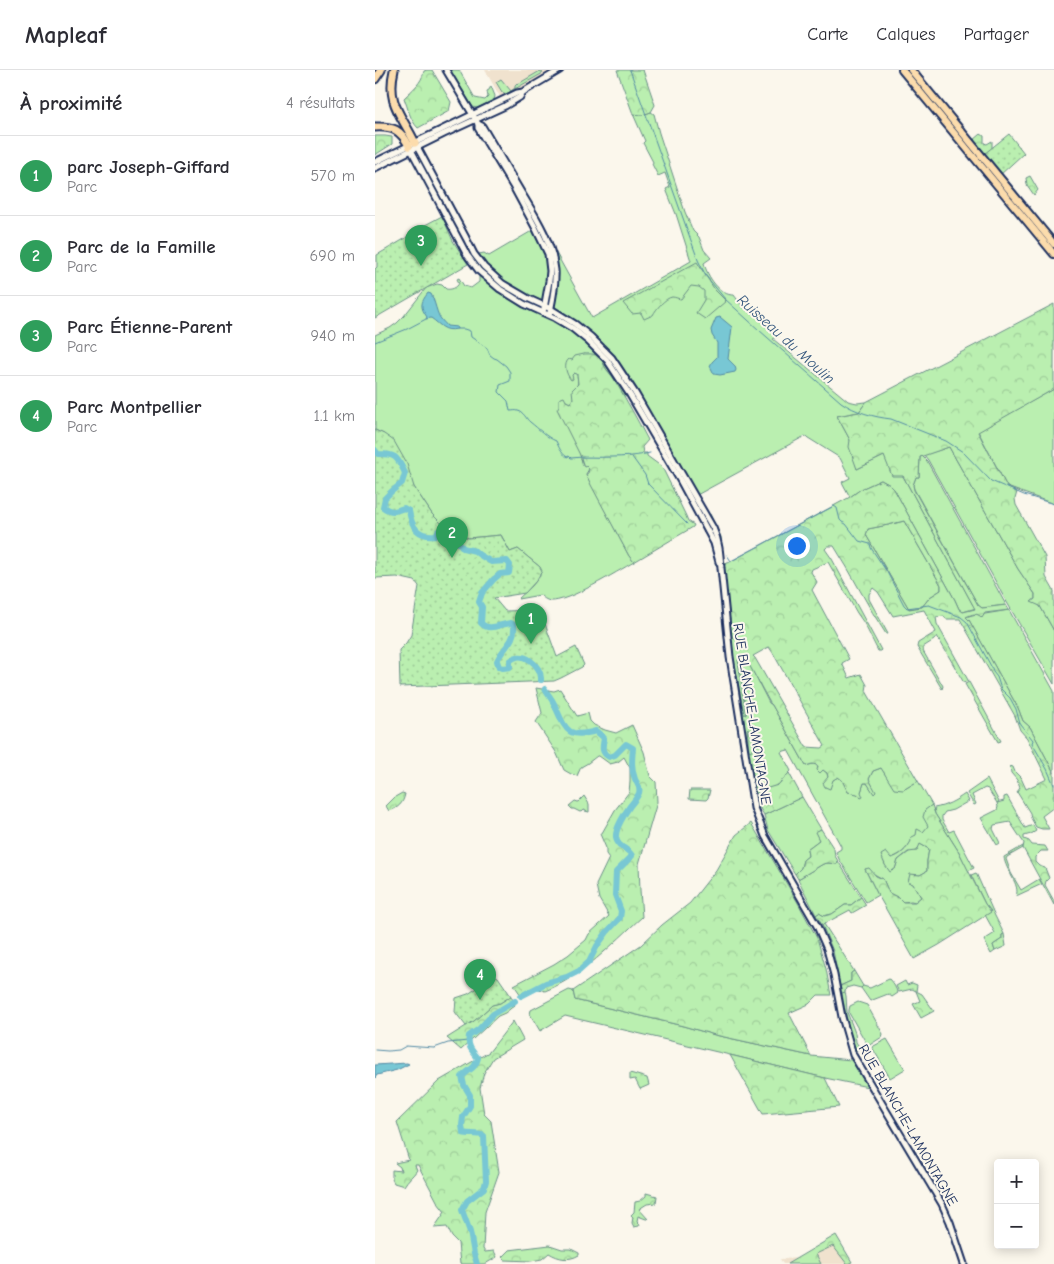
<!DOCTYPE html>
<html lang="fr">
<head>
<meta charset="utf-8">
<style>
	:root { --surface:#fff; --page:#f7f7f7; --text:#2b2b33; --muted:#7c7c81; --line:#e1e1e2; --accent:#d1495b }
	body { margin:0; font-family:"Comic Neue",sans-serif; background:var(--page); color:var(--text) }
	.controls { position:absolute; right:15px; bottom:15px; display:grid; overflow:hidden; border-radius:5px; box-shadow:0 2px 12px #0003 }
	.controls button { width:45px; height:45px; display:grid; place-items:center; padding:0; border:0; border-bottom:1px solid var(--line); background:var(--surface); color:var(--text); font:25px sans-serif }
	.you { position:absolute; left:421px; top:475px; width:18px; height:18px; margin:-12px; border:4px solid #fff; border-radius:50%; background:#1a73e8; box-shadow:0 0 0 8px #1a73e833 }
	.badge { display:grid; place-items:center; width:32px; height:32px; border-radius:50%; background:var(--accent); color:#fff; font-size:16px; font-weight:700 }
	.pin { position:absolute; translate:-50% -41px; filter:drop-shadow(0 1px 2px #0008) }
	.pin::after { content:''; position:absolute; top:26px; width:18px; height:15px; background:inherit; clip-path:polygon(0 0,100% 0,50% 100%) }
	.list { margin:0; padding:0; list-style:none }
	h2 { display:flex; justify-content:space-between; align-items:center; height:65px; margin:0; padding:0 20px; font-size:21px }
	h2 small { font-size:16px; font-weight:400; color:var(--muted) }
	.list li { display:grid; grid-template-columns:32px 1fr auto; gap:15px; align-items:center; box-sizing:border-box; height:80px; padding:0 20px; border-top:1px solid var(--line) }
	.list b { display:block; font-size:19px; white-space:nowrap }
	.list p { margin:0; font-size:16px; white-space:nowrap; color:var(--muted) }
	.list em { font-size:16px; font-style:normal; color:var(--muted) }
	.map { position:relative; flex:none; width:679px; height:1194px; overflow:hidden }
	header { display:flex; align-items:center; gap:30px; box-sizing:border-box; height:70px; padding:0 25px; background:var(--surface); border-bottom:1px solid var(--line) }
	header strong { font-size:24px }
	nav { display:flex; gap:28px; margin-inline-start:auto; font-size:18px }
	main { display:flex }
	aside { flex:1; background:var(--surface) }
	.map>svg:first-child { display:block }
	.built { fill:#f0e2ce }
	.green { fill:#baefb0; stroke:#6a8f87 }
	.forest { fill:url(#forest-crowns); stroke:#6a8f87; fill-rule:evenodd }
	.park { fill:url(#park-dots); stroke:#6a8f87 }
	.water { fill:#78c7d4; stroke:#538aa5 }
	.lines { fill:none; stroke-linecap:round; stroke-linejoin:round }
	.stream { stroke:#538aa5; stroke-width:1 }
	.river { stroke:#78c7d4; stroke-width:6 }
	.minor-casing { stroke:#1b2f5e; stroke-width:9 }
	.major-casing { stroke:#1b2f5e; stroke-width:10 }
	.highway-casing { stroke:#1b2f5e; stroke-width:11 }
	.minor { stroke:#fbf7ec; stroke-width:5 }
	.major { stroke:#fcdcac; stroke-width:6 }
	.highway { stroke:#fcdcac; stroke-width:7 }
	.labels { text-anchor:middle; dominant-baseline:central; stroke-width:4; stroke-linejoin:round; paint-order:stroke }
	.street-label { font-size:14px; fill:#1b2f5e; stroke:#fbf7ec }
	.water-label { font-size:15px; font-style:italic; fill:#32557c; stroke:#fbf7ec }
</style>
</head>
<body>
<header>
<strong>Mapleaf</strong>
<nav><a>Carte</a><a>Calques</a><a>Partager</a></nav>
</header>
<main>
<aside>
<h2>À proximité<small>4 résultats</small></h2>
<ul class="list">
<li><span class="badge" style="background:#2e9e5b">1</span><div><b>parc Joseph-Giffard</b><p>Parc</p></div><em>570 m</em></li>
<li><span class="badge" style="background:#2e9e5b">2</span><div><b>Parc de la Famille</b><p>Parc</p></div><em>690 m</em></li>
<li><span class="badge" style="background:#2e9e5b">3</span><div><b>Parc Étienne-Parent</b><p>Parc</p></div><em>940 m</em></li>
<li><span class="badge" style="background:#2e9e5b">4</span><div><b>Parc Montpellier</b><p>Parc</p></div><em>1.1 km</em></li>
</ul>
</aside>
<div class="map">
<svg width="679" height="1194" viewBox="0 0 679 1194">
	<defs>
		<pattern id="forest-crowns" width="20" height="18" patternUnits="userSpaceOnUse" patternTransform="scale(1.25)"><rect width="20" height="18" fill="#baefb0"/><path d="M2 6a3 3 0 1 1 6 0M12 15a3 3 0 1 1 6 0" fill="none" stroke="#9fcd9a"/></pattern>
		<pattern id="park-dots" width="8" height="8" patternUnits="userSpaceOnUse" patternTransform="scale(1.25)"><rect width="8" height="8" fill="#baefb0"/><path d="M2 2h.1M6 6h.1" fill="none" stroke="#9fcd9a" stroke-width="1.8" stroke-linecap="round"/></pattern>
	</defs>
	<rect width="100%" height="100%" fill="#fbf7ec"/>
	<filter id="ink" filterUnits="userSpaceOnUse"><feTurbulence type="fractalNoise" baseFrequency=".02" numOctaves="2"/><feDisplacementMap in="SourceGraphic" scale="10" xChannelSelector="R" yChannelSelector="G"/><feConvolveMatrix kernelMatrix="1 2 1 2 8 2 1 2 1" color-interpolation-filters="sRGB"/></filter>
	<g filter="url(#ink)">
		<g class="built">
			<polygon points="110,0 185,0 128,32"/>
			<polygon points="462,1166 477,1194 408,1194 405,1189 425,1188"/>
		</g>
		<g class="green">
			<polygon points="75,0 84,0 100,28 110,30 113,27 112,21 114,20 116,16 120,26 119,30 102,38 98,37"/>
			<polygon points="165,1 168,3 131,24 127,22 121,12 126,9 136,21 140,18 140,15 142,13 143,14"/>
			<path d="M276 42 279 44 284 63 310 142 318 161 324 167 329 180 336 188 329 193C332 206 345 226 359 225 368 237 369 242 386 244 388 256 395 259 405 265L398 269 473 331 482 333 491 332 484 342 462 346 475 370 482 399 509 386 528 406 598 535 601 538 588 542 584 539 580 530 519 419 515 415 506 410 486 419 475 427 467 412 475 408 465 388 430 366 320 426 260 323 249 327 238 308 233 301 231 299 224 287 209 284 197 305 199 303 202 305C204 314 201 325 195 333L191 331 208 396H211L214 399 211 404 254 486 259 492C243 501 192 533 175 531 171 530 168 528 165 525L143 529 157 516 165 506V497L143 479 135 482 126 465 93 468 69 456 57 444 39 417 9 364 0 360V265L15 258 22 253 29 246 51 218 62 214 67 215 71 219C76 220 82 218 84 213L82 209 84 208 89 216 96 218 104 212V201L125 219 158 237 160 231 128 214 99 184H104L109 183 114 186 155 162 165 154 217 248 316 191 301 144 291 119 295 117 290 103 283 106 277 94 278 92 268 73 270 71 258 44 267 45Z"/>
			<polygon points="679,319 679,434 632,417 603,361"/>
			<polygon points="574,377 643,499 660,524 660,529 657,531 665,536 679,561 679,614 626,522 622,514 553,390 549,385"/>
			<polygon points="547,386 552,391 631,535 607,538 603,535 539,419 538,415 541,407 544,407 545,387"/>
			<path d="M335 444 346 467 349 491 351 493 349 496 359 589 371 644 363 590 368 587 371 588 394 633 397 635 431 696C440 693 442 693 445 703L448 700 452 703 453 707 458 710 463 707 467 710 473 722H486L489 713H492L499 723 494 709 498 701 506 698 528 720 543 711 557 735 551 740 554 756 548 762 541 765C534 775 529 784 516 788L520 799 523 790 545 774 554 779 552 791V801L545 805H535L538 814 546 827 540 832 536 831 528 832 524 828 514 823 508 809 490 799 503 825 491 832 464 789 461 782 466 779V776L413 680 406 682 416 701 403 715 380 724 357 587 347 481 345 468 339 456 340 455 334 445Z"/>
			<polygon points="529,451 566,515 566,520 555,527 547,537 534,539 491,465 493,459 513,455"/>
			<polygon points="634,540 679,621 679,703 655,657 648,651 643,638 594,550 590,547 601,544 604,545"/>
			<polygon points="612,709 624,732 622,733 613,719 610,718 597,725 601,734 599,735 592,723"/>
			<path d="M590 724 594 731 578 740 570 742 567 746V750L574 762 579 760 599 798 593 801 584 782 560 744 559 738C571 736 580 731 590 724Z"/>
			<polygon points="427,727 446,759 441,762 444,770 432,779 433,786 428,790 426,798 420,804 393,760 389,745"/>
			<path d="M648 776V778L632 787 631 789 636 803 646 820 664 809 667 814 641 826C646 815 630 800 629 787Z"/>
			<polygon points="463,791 486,827 476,835 470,835 457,844 449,846 444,843 441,845 423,809 448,794 453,793 462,794"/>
			<polygon points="601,803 620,846 629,864 627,865 627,869 618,875 620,881 616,884 609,870 620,863 610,845 616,841 610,834 596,805"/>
			<polygon points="449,854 479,901 476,903 476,911 465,916 458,881 447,855"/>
			<polygon points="514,909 519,915 523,923 517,927 513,924 495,931 486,918 488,916 495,918"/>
			<polygon points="530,911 532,915 537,913 542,915 541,921 537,919 524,922 521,916"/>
			<polygon points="194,920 198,921 200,930 308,956 340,965 436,986 476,990 493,1017 450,1008 355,985 190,946 165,961 155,944 156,940"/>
			<path d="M470 922 471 926 472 942 480 963 481 972 485 978 481 980C474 962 470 942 467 923Z"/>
			<polygon points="483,932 492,935 508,964 507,967 493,976 474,943 474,940 475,936"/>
			<polygon points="512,969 530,999 515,1008 497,977"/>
		</g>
		<g class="forest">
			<path d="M52 0H57L76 32 74 41 43 58C35 50 33 38 29 28 37 20 47 13 49 1Z"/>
			<polygon points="242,0 268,0 280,35 276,42 267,45 258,44"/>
			<polygon points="606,64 609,66 609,73 612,74 617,71 617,79 611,86 599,70"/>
			<polygon points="0,66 10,66 17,67 17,74 0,85"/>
			<polygon points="655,106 663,120 659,125 652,115 651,108"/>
			<path d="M322 192 340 220 351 231 330 249 321 243 329 230V221L324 217 316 216 306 229C304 229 300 227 297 227 290 228 281 239 278 245L269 249 266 243 257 244 248 233Z"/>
			<path d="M679 234V319L603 362 632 417 642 422 640 429 641 435 670 487 671 507 679 521V561L665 536 656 532 660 529V524L643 499 574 377 545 387 544 407H541L538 415 539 420 603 535 607 538 631 535 634 540 610 543 607 548C602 542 597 544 591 547L594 550 643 638 648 651 655 657 679 703V737L667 746 674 759H667L661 757 656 748 655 743 642 722 645 718 642 710 636 703 635 696 638 697 640 702 646 708 651 719 672 709 652 668 645 660 640 646 585 549H571L569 546 561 547 562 554 593 610 589 613 562 566 559 570 548 577V581L568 616 567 619 542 577 543 573 561 562 549 540 518 546 503 522 498 518 494 524V529L513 564H511C492 536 478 505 459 476H453L450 479 457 489 506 580 505 581H503L489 553 482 543 453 492 437 499 436 502 442 512 437 520 474 589 467 593 474 608 486 604 492 615 491 621 543 711 528 720 519 719 506 698 498 701 494 709 501 722 499 724 492 713H489L486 722 488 727 486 728 482 724 473 722 467 710 463 707 458 710 455 719 450 717 448 713 453 707 452 703 448 700 445 703 442 700 443 696C439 693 436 694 431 696L397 635 395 633 371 589 368 587 363 590 371 645 369 644 359 590 349 496 351 493H353L475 427 486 419 506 410 515 415 519 419 580 530 584 539 588 542 600 539 528 406H517L509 386 482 399 474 377 475 370 462 346 484 342 491 332ZM529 451 566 515V520L555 527 547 537 534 539 491 465 493 459 513 455ZM394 577 398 583 450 676 447 678 431 677 380 588 378 586Z"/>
			<path d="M209 284C214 284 220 283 224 287 227 289 228 293 230 297 232 301 236 304 239 309 251 329 262 349 273 370L267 377 268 383H272V386L287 397 311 446 313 451 319 455 318 457 259 492 254 486 216 415 211 404 213 403 214 399 211 396 209 397 205 385 182 339 184 336V329L189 327 191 331 195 333 198 329 197 320 203 314 202 304 199 303 197 305 198 309 196 310C191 304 188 294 194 289L197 290 200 286Z"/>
			<polygon points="594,612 626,671 623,672 590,614"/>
			<path d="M161 618 179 621 185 619 202 646 213 643 215 651 219 655 230 660 241 663 257 655 269 682 275 706 281 712 282 732 264 794 265 820 267 847C237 874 208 906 170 921L161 918 146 925 139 915 179 894 193 885 211 870 214 864 234 846 224 829 221 815 234 788 231 784V778L225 764 227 763 240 740 254 722 255 712V698L249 687 243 692 235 694 224 686H222L213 693 206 697 202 706 196 704 189 700 181 682 161 652 167 643Z"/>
			<polygon points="373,658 375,668 382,669 385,673 383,675 379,675 376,681 374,680 372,659"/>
			<polygon points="414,703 427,727 389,745 383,735 382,725 393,718 403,715"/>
			<polygon points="315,720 335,720 333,728 331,730 314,729"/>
			<path d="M27 723 30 724C28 734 23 738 14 741L11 736 20 727Z"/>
			<polygon points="209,726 214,734 214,742 210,741 210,740 205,742 199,739 197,739 194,736 200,731 203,732"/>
			<polygon points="632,726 650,758 658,755 661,761 656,764 649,766 649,769 654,771 657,775 670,776 673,781 666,781 660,787 660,792 664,796 670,798 674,808 671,811 670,815 679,831 679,835 648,778 649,773 635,752 619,755 618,759 625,773 622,775 606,748 622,740 623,737 622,733 629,731 629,727"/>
			<path d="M557 735 560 744 584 782 610 834 616 842 564 875 539 889 503 825 490 799 494 798 501 806 508 809 514 823 524 828 528 832H540L546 827 538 814 533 812 535 804 545 805 552 801V791L554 779 545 774 542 781 533 782 523 790 520 799 515 802 510 795 506 785 511 782 516 788C525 786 532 779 536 771L535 768 541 765 542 759 548 762 553 756 548 747 550 740Z"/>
			<polygon points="376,753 422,831 442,868 451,899 456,925 443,925 434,934 414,943 436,986 340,965 308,956 200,930 198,921 266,875 287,855 315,833 341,800 361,765"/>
			<polygon points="446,759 459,779 460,786 463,791 462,794 453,793 448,794 423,809 420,804 426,798 428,790 433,786 432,779 444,770 440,762"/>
			<polygon points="486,827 491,835 477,843 475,840 447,855 441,845 444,843 449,846 457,844 470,835 476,835"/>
			<polygon points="629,864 631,876 620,881 618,875 627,869 627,865"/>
			<polygon points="479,901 488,916 486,918 478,916 471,918 470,922 467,923 465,916 476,911 476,903"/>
			<polygon points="541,921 547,924 559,941 546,948 538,934 545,931"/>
			<polygon points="136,926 140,935 130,943 123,946 86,980 72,968 99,951 117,935 125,933"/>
			<path d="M138 951 148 970 118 988 109 1003 105 1018 109 1044 116 1051 124 1102 110 1142 108 1179 110 1182 119 1181 122 1187 110 1194H85L83 1173 77 1167 72 1157 59 1158 70 1142 63 1133 43 1095H40L42 1100C38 1106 33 1109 29 1116L19 1113 17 1109V1100L26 1101 25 1097 20 1093 34 1090 22 1052 64 1011 114 982Z"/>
			<polygon points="355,985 450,1008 464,1037 388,1044"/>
			<polygon points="255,1003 272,1008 274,1015 265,1019 260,1009 255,1010"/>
			<polygon points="271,1123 282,1126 281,1133 272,1134 264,1139 273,1149 271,1149 263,1146 262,1151 265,1154 264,1156 259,1157 257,1153 258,1147 256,1145 259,1142 260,1132 265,1131 271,1126"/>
			<polygon points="461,1165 477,1192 472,1194 458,1176 441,1184 446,1194 412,1194"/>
			<path d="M175 1175 187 1179H196L204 1183V1185C194 1191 184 1189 174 1183L167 1189 156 1191 130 1190 127 1187 134 1180Z"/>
		</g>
		<g class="park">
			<polygon points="634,64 649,83 625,105 609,84"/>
			<polygon points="67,146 78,171 93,194 0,248 0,199 2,197 2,185 31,168 35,163"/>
			<polygon points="0,360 9,364 19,371 32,394 39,417 57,444 69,456 93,468 126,465 135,482 143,479 165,497 167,501 161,511 150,523 119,528 130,541 165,540 182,587 201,577 209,595 207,597 186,608 179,611 25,617 24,580 31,573 36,565 44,516 40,511 22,507 0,508"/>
			<polygon points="121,906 123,907 136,926 125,933 117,935 99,951 91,956 80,942 81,928 93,924"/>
		</g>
		<g class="water">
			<path d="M53 223 56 224C60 231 62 245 66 249 68 252 70 253 72 256L82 257V259C69 262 66 255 56 248L51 249 52 247C45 237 45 233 53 223Z"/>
			<polygon points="345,247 357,257 353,289 360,296 361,300 360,302 345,305 339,304 335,296 337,292 342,287 342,273 337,265 336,260 341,248"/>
			<polygon points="32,993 34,994 22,1000 2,1005 0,1008 0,995"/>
		</g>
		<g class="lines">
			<g class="stream">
				<path d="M255 0 323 190 331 206 350 229 384 260 466 332C480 342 499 347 516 349L571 371 588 382 616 411 649 425 679 434"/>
				<path d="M82 259H89L95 261 96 267 112 278 115 285 119 288 122 289 131 296 135 302V311L125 315 124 322 133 331 135 341C138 341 141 340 143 341 149 342 151 349 155 352 164 359 171 367 181 371 184 377 186 383 192 387L194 386 196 388C210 386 222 388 236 387 249 387 262 386 275 383"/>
				<polyline points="0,272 32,259 51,249"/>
				<polyline points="257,387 270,405 273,414 312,454"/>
				<polyline points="352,485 356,491 459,436 462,438 465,450 467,452 471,454 484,471 495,474 496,478 512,502 529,535 532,538 554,535 586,547 592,552 617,598 618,602 622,607 626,619 635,628 641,639 645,654 658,670 657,673 672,699 679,715"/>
				<polyline points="0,980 13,981 24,980 31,976 59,978 73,973 93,971"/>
			</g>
			<g class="river">
				<path d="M0 380 3 384C22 384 22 387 30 403L27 413 17 421 10 428 8 437C16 443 21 441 29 438L34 441C37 458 43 467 61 465L63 461H66L85 474 88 478 100 481C104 486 111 488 116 492L132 491 135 495 134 503 125 504 118 510 107 523 104 532 107 537 106 553C114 562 125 554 136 553L139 555C141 572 127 578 122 591L124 597 128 598 135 597V591C147 579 167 595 166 610"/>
				<path d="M146 926 171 913 192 907 204 901 214 892 222 876 232 862 245 848 246 841 240 825 241 802 257 786C254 778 242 778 241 767 240 759 250 743 255 736 258 732 262 728 264 723 266 717 262 714 260 709 256 699 257 689 258 678L251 674 240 685 234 687C225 682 228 676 229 668L221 661C192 669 191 660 180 636 178 630 173 625 170 619"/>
				<path d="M102 1194 99 1184 95 1162 87 1140 92 1131 109 1118 111 1111 109 1066C103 1063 95 1065 88 1063L87 1055 88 1047 95 1036V1025L89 1015 87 1007C93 999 100 1000 103 988 97 981 92 976 94 966L104 959 118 944 140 931"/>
			</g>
			<defs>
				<g id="minor">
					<path d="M71 0 101 50 103 54 107 56C120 78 133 100 146 122 161 147 177 171 180 200 181 213 178 228 175 242"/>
					<polyline points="103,54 103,58 139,118 160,157 173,184 175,201 174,211 169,239"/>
					<path d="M40 73 91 168 99 184 109 197 128 214 152 228 176 239 200 254 216 267 237 288 260 323 338 458C344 471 345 483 346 498L355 587 379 738 390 766 442 856 452 879 459 905 467 947 478 985 567 1134 575 1152 589 1194"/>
					<polyline points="34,76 92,185 104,201 125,219 149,234 180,248 197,258 213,271 232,290 255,325 306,412 339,473 344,492"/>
					<polyline points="0,92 142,23 148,22"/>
					<polyline points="0,98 69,64 130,36 145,27 148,22 158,16 185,0"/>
				</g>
				<g id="major">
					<polyline points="527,0 679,184"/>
					<polyline points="536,0 679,174"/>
				</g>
				<g id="highway">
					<path d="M19 0C11 34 27 45 40 73"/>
					<polyline points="0,9 6,0"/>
					<path d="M0 57C18 56 26 60 34 76"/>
				</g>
			</defs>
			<use href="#minor" class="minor-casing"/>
			<use href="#major" class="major-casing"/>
			<use href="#highway" class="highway-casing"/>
			<use href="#minor" class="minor"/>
			<use href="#major" class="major"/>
			<use href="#highway" class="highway"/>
		</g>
	</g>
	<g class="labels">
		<g class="street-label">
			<text transform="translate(377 644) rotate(81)">RUE BLANCHE-LAMONTAGNE</text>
			<text transform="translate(533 1055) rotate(60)">RUE BLANCHE-LAMONTAGNE</text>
		</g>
		<g class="water-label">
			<text transform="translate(411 269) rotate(42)">Ruisseau du Moulin</text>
		</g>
	</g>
</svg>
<div class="controls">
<button>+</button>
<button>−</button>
</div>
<div class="you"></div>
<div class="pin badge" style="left:156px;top:574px;background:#2e9e5b">1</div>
<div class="pin badge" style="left:77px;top:488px;background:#2e9e5b">2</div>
<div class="pin badge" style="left:46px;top:196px;background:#2e9e5b">3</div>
<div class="pin badge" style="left:105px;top:930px;background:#2e9e5b">4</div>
</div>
</main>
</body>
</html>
